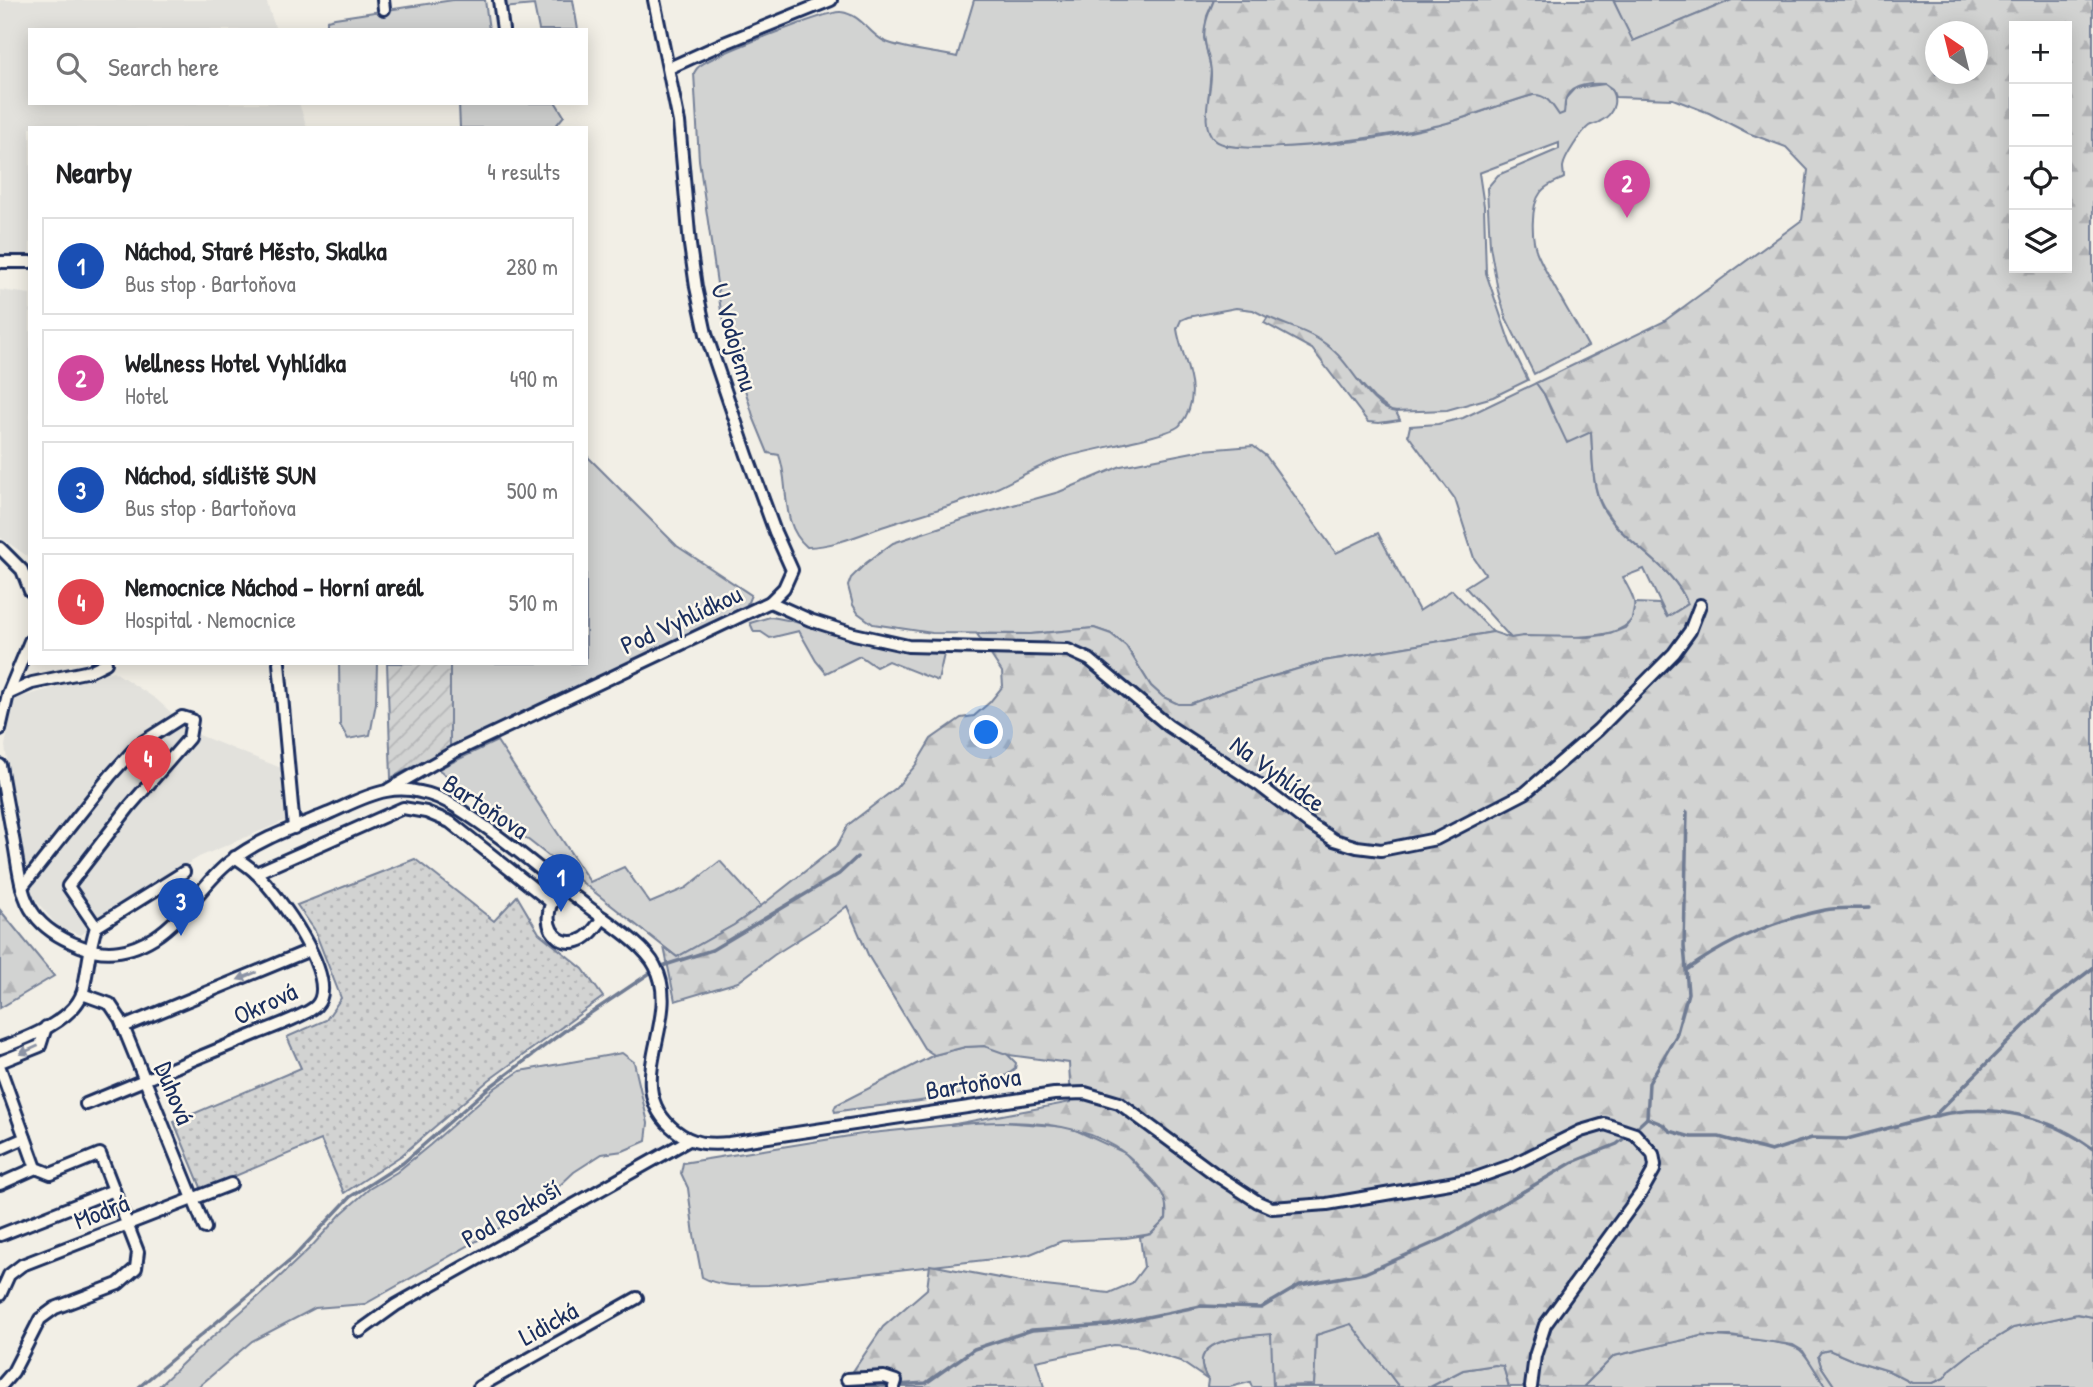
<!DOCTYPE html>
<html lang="en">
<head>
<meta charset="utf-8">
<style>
	:root { --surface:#fff; --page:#f2f2f2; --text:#202124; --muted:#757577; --line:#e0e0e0; --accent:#1b2f5e }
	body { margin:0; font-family:"Patrick Hand",sans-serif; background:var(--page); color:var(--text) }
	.controls { position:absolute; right:21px; top:21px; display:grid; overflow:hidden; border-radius:0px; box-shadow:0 4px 18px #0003 }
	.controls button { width:63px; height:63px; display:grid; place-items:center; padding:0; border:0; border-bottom:2px solid var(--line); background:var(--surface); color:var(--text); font:35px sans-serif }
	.compass { position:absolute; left:1925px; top:21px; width:63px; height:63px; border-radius:50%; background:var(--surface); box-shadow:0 4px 18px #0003; rotate:325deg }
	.you { position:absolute; left:987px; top:733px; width:24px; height:24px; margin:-18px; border:5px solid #fff; border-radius:50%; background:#1a73e8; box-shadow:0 0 0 10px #1a73e833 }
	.badge { display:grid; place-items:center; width:46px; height:46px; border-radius:50%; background:var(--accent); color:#fff; font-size:23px; font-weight:700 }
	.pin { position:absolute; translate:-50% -58px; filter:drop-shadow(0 2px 4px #0008) }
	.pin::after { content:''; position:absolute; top:37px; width:24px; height:21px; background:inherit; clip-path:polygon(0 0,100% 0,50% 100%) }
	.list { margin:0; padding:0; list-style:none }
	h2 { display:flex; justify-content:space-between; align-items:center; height:91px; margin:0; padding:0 28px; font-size:30px }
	h2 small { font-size:23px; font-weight:400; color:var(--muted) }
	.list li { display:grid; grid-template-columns:46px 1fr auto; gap:21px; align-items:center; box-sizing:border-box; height:98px; margin:0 14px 14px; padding:0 14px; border:2px solid var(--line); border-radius:0px }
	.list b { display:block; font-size:26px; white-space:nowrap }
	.list p { margin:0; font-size:23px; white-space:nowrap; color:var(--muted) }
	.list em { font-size:23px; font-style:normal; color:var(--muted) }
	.icon { flex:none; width:38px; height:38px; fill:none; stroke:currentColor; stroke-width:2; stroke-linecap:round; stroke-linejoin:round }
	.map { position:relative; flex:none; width:2093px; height:1387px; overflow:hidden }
	.search { position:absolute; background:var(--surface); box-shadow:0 4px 18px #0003; left:28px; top:28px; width:560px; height:77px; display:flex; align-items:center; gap:18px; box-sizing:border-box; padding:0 24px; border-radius:0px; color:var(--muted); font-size:26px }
	.panel { position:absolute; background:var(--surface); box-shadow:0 4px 18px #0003; left:28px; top:126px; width:560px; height:539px; border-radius:0px }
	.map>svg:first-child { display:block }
	.built { fill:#e2e1dc }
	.grass { fill:#d2d3d2; stroke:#768198; stroke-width:2 }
	.forest { fill:url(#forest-firs); stroke:#768198; stroke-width:2; fill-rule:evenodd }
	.park { fill:url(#park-dots); stroke:#768198; stroke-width:2 }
	.garden { fill:url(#garden-furrows); stroke:#768198; stroke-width:2 }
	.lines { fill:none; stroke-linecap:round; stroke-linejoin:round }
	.stream { stroke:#707b93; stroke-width:3.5 }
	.minor-casing { stroke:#1b2f5e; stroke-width:16 }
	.minor { stroke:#fbf7ec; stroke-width:10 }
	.oneway { fill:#8b93a5 }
	.labels { text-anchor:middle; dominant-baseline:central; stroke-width:5; stroke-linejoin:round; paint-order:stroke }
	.street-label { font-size:26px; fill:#1b2f5e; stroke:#fbf7ec }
</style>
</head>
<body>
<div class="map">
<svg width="2093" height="1387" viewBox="0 0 2093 1387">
	<defs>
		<pattern id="forest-firs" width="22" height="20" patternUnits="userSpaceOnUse" patternTransform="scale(1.75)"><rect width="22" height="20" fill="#d2d3d2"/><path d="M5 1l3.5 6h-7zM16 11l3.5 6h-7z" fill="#b4b5b7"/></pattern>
		<pattern id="park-dots" width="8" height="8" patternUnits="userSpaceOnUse" patternTransform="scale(1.75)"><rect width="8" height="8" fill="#d2d3d2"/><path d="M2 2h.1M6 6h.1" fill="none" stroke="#b4b5b7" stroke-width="1.8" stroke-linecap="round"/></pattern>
		<pattern id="garden-furrows" width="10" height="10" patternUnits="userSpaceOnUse" patternTransform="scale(1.75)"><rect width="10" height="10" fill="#d2d3d2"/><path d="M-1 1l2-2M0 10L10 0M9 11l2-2" fill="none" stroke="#b4b5b7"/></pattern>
	</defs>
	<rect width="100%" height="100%" fill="#f2efe6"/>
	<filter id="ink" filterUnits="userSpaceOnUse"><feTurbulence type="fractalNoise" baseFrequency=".0143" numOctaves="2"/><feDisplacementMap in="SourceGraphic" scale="14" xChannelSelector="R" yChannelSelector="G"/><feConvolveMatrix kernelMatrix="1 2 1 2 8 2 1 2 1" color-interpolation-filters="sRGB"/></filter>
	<g filter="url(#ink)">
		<g class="built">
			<polygon points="0,0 266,0 276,30 30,30 30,103 299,103 307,128 30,128 30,264 0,260"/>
			<polygon points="0,290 30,294 30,558 0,537"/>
			<polygon points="113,671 156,699 194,733 281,768 289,819 199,857 125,902 81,935 58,927 33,897 19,842 5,746 14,699"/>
		</g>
		<g class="grass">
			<polygon points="453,0 485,0 489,30 327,30 327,20 335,18"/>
			<polygon points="502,0 573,0 578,30 539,30 534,5 503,8"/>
			<path d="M974 0H1214L1207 16 1204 38 1211 69 1208 104 1226 146C1289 151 1385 141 1446 123 1475 115 1504 103 1533 95L1540 94 1565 106V99L1575 88 1605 84C1620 95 1616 114 1599 122 1596 124 1592 124 1589 126 1582 131 1564 158 1563 167 1563 171 1564 174 1564 178 1556 182 1546 185 1541 192 1530 206 1531 240 1538 255 1552 286 1572 316 1588 346L1534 374 1506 318 1498 291 1490 246 1487 188 1498 175 1559 149V143L1479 173 1484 206 1486 273 1510 343 1528 380 1493 397 1447 410 1392 412 1374 398 1358 380 1273 320 1253 310 1236 308 1188 317 1181 320 1177 329C1182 362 1206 393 1180 425 1172 436 1080 451 1058 459 1037 467 1016 479 995 489 958 505 917 515 879 528 857 536 831 547 807 547 779 523 790 484 779 455L768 453 754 419 721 311 699 160 694 73C697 68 697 68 701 65 714 55 829 10 841 12 862 15 867 32 884 41 904 50 936 52 957 57Z"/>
			<polygon points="1613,0 1732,0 1632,42"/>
			<polygon points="459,103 556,103 564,116 554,128 460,128"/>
			<path d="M1536 383 1544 394 1552 413 1591 431C1593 454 1591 486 1602 507 1623 545 1672 563 1688 604L1667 617 1644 569 1623 577C1626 585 1633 594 1634 602 1645 650 1536 634 1511 638L1465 587 1485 574 1474 558 1455 499 1408 435 1410 426 1438 424 1463 418Z"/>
			<polygon points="1253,446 1266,456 1336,553 1378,533 1419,611 1452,590 1493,632 1324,661 1231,689 1190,704 1178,704 1163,697 1151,686 1126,646 1111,634 1094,628 1031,634 932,633 873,624 858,613 853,605 848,586 851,578 866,563 893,543 971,517 1059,492 1121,466 1203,450"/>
			<polygon points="586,455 677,546 751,595 746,607 450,751 450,663 586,663"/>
			<path d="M770 617C793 619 815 629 838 635 873 645 907 650 944 654L938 681 888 661 876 667 860 656 826 673 816 661 799 631 770 638 761 632H754L750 623Z"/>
			<polygon points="339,663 377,663 376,703 370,735 348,739 340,725"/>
			<polygon points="497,741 590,882 624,867 650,903 686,888 720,861 761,906 734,925 677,957 438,769"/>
			<path d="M984 1046 1004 1051 1016 1063 1015 1069C974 1104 887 1102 835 1112L834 1109 836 1105 934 1055 965 1047Z"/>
			<polygon points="622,1053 634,1062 648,1123 646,1141 623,1151 602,1154 574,1172 537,1207 365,1304 315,1308 252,1341 198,1387 158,1387 185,1361 268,1288 312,1246 342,1213 369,1189 397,1172 430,1145 495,1088 520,1071"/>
			<path d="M987 1121 1069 1127 1125 1153 1160 1190 1166 1200V1219L1151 1234 1126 1238 1062 1241 1028 1255 768 1285C746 1285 721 1288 702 1277L694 1235 688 1188 681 1173 683 1163 862 1134Z"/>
			<polygon points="2077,1314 2093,1317 2093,1387 1835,1387 1821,1366 1818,1356 1821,1352 1829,1350 1850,1359 1889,1371 1912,1383 1933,1383 1944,1378 1951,1369 1970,1354 2013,1328"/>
			<path d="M1351 1323 1399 1387H1252L1250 1382 1230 1387H1207L1208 1380C1181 1338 1248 1336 1272 1333L1314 1385 1316 1335Z"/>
			<path d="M1701 1336C1720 1336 1787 1340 1800 1350 1811 1359 1817 1376 1826 1387H1583L1614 1356Z"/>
			<polygon points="1495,1365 1503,1365 1509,1387 1430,1387 1463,1370"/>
		</g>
		<g class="forest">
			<path d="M1214 0H1613L1633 41 1732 0H2093V1317L2077 1314 2013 1328 1970 1354 1951 1369 1944 1378 1933 1383H1912L1889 1371 1850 1359 1829 1350 1821 1352 1818 1356 1821 1366 1835 1387H1826L1803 1351 1793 1345 1730 1336H1701L1614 1356 1583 1387H1509L1503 1366 1495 1365 1463 1370 1430 1387H1399L1351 1324 1316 1335 1314 1385 1273 1386 1271 1334C1247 1336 1181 1338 1208 1380L1180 1361 1136 1347 1114 1345 1036 1361 1044 1387H851L845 1383 883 1327 927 1289 930 1265 1036 1285 1109 1293 1132 1283 1144 1267 1140 1237 1151 1234 1166 1219C1169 1199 1159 1186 1145 1173 1139 1167 1133 1159 1126 1154 1080 1118 1006 1119 950 1125L1071 1102 1069 1063 1009 1055 984 1046 965 1047 934 1055 924 1048 869 957 847 906 829 920 774 955 738 982 675 1001 664 947 677 957 734 925 761 906 837 846 848 825 896 788 915 766 931 739 961 718 974 716 990 702 1003 686 1002 672 977 634H1031L1094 628 1111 634 1126 646 1151 686 1163 697 1178 704H1190L1231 689 1324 661 1493 632 1511 638 1523 636 1589 637 1610 634 1625 628 1632 619 1635 603 1659 604 1667 617 1688 604C1672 563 1624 545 1603 507 1591 486 1593 455 1591 432L1567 443 1544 394 1536 383 1663 322 1802 220 1808 170 1786 147 1748 133 1709 113 1673 99 1615 97 1612 89 1605 84C1593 83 1573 84 1567 96 1564 101 1565 107 1564 113L1559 115C1552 105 1547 94 1533 95 1504 103 1476 114 1447 123 1413 133 1238 161 1215 140 1198 125 1212 92 1211 73 1211 62 1206 52 1205 41 1202 28 1209 12 1214 0ZM2014 26H2067V268H2014ZM1936 32H1978V74H1936Z"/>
			<path d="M1268 317C1293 329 1314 332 1335 352 1353 368 1371 409 1396 412L1400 420 1379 423 1368 422 1312 349 1264 323Z"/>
			<polygon points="0,910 54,976 0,1008"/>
		</g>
		<polygon class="park" points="415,859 494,921 517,896 539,933 583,969 603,997 489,1080 402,1155 344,1193 321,1140 202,1190 174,1122 301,1068 287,1037 326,1020 341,998 314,929 297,905"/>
		<polygon class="garden" points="387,663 450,663 450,748 391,778"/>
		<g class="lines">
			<g class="stream">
				<polyline points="659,967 712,950 839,874 857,857"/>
				<path d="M1688 969C1729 940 1776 920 1825 910 1839 907 1854 909 1869 908"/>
				<path d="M1936 1116C1989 1102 2050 1116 2093 1149"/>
				<polyline points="1647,1118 1649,1083 1676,1036 1688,993 1684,946 1687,812"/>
				<polyline points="1634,1130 1647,1118 1662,1124 1670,1131 1691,1137 1719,1137 1771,1151 1812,1138 1847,1139 1934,1116 2046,1004 2093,968"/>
				<polyline points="139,1387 292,1259 350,1197 403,1163 486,1090 567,1029 653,971"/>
				<polyline points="868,1387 926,1383 974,1349 1032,1330 1108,1325 1201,1306 1261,1308 1300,1285 1365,1273 1445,1238 1573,1162 1617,1144 1628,1135"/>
			</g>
			<defs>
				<g id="minor">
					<polyline points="383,0 384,9"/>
					<polyline points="499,0 503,30"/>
					<polyline points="669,68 722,44 831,0"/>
					<polyline points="0,262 30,262"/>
					<polyline points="0,548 22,570 30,591"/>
					<polyline points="770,602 810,620 854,634 908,646 1068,650 1090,660 1169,726 1259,785 1308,823 1334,840 1357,847 1381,850 1436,839 1525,793 1598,730 1674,653 1690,631 1700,605"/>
					<polyline points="279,663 294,828"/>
					<polyline points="8,694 32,683 90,671 106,663"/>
					<polyline points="0,729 8,694 30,641"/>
					<path d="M0 765C4 790 9 814 13 838 18 862 19 894 34 914 45 930 62 939 80 946 107 957 131 952 155 937 186 917 202 883 231 861 259 839 295 827 327 814 346 806 365 795 386 791 397 789 409 789 420 792 432 794 445 800 456 807 502 836 544 873 587 906 607 922 644 944 655 966 684 1020 617 1086 676 1131 692 1144 709 1145 729 1143L1054 1094 1085 1093 1119 1103 1215 1174 1258 1202 1272 1208 1327 1204 1473 1179 1510 1166 1581 1131 1605 1124 1635 1134 1653 1154 1655 1165 1654 1170 1641 1193 1545 1325 1535 1356 1531 1387"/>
					<polyline points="389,789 454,752 770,602 784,588 792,570 775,532 747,455 706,334 696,287 690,245 679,122 654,0"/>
					<polyline points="256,873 403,808 426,812 450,822 552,903"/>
					<path d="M563 888C557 895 550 902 549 912 546 930 559 946 578 941 589 938 596 927 603 918"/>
					<polyline points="96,927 184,872"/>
					<polyline points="82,994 110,1004 120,1019 205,1228"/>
					<polyline points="123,1027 310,950"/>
					<path d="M0 1048C26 1039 75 1020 83 991 88 970 89 948 96 927L68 886 129 807 189 738 192 720 182 717 138 745 110 776 22 887"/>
					<polyline points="0,1062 40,1046 46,1027"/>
					<polyline points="0,1068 36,1168 0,1184"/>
					<path d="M86 1104C144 1080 201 1056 258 1033 271 1028 307 1015 316 1006 342 980 277 893 256 873 250 867 242 862 235 857"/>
					<polyline points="0,1149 25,1138"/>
					<polyline points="0,1235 114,1190"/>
					<polyline points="0,1295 9,1275 22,1265 231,1184"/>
					<polyline points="360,1331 396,1305 689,1140"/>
					<polyline points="847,1379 884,1377 896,1381 894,1387"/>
					<polyline points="0,1387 13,1372 40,1319 55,1308 118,1284 136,1268 138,1252 100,1154 51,1174 36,1168"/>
					<polyline points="479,1387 637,1298"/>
				</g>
			</defs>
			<use href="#minor" class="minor-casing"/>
			<use href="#minor" class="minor"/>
		</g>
		<defs><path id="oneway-solid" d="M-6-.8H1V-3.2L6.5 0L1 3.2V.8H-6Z" transform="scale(1.75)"/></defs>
		<g class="oneway">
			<use href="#oneway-solid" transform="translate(247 976) rotate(158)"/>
			<use href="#oneway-solid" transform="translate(29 1050) rotate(156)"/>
		</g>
	</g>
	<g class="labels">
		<g class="street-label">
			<text transform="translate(735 337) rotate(74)">U Vodojemu</text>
			<text transform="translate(681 619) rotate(-25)">Pod Vyhlídkou</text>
			<text transform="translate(1278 773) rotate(36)">Na Vyhlídce</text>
			<text transform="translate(486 806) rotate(33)">Bartoňova</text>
			<text transform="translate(265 1003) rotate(-25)">Okrová</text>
			<text transform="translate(973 1083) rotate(-9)">Bartoňova</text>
			<text transform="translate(175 1093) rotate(68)">Duhová</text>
			<text transform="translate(101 1211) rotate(-21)">Modrá</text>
			<text transform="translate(511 1213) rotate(-30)">Pod Rozkoší</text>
			<text transform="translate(548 1323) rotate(-29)">Lidická</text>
		</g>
	</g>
</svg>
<div class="controls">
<button>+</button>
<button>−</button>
<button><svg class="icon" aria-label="locate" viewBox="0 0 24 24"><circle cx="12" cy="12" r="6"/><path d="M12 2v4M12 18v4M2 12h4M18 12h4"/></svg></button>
<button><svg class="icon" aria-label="layers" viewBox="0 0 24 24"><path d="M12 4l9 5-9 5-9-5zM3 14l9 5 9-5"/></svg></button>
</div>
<svg class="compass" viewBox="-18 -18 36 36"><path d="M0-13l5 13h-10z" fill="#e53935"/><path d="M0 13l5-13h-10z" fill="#757577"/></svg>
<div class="you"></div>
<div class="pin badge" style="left:561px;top:912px;background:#1a4fb4">1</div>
<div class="pin badge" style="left:1627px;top:218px;background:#d1479c">2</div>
<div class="pin badge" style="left:181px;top:936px;background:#1a4fb4">3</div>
<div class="pin badge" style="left:148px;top:793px;background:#e0444e">4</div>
<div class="search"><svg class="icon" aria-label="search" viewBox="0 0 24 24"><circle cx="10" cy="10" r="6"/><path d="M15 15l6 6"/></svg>Search here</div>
<section class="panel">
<h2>Nearby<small>4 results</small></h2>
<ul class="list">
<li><span class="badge" style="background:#1a4fb4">1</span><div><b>Náchod, Staré Město, Skalka</b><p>Bus stop · Bartoňova</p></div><em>280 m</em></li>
<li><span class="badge" style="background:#d1479c">2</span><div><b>Wellness Hotel Vyhlídka</b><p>Hotel</p></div><em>490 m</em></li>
<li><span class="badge" style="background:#1a4fb4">3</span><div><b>Náchod, sídliště SUN</b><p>Bus stop · Bartoňova</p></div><em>500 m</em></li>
<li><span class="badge" style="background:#e0444e">4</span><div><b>Nemocnice Náchod - Horní areál</b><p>Hospital · Nemocnice</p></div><em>510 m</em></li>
</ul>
</section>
</div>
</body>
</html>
